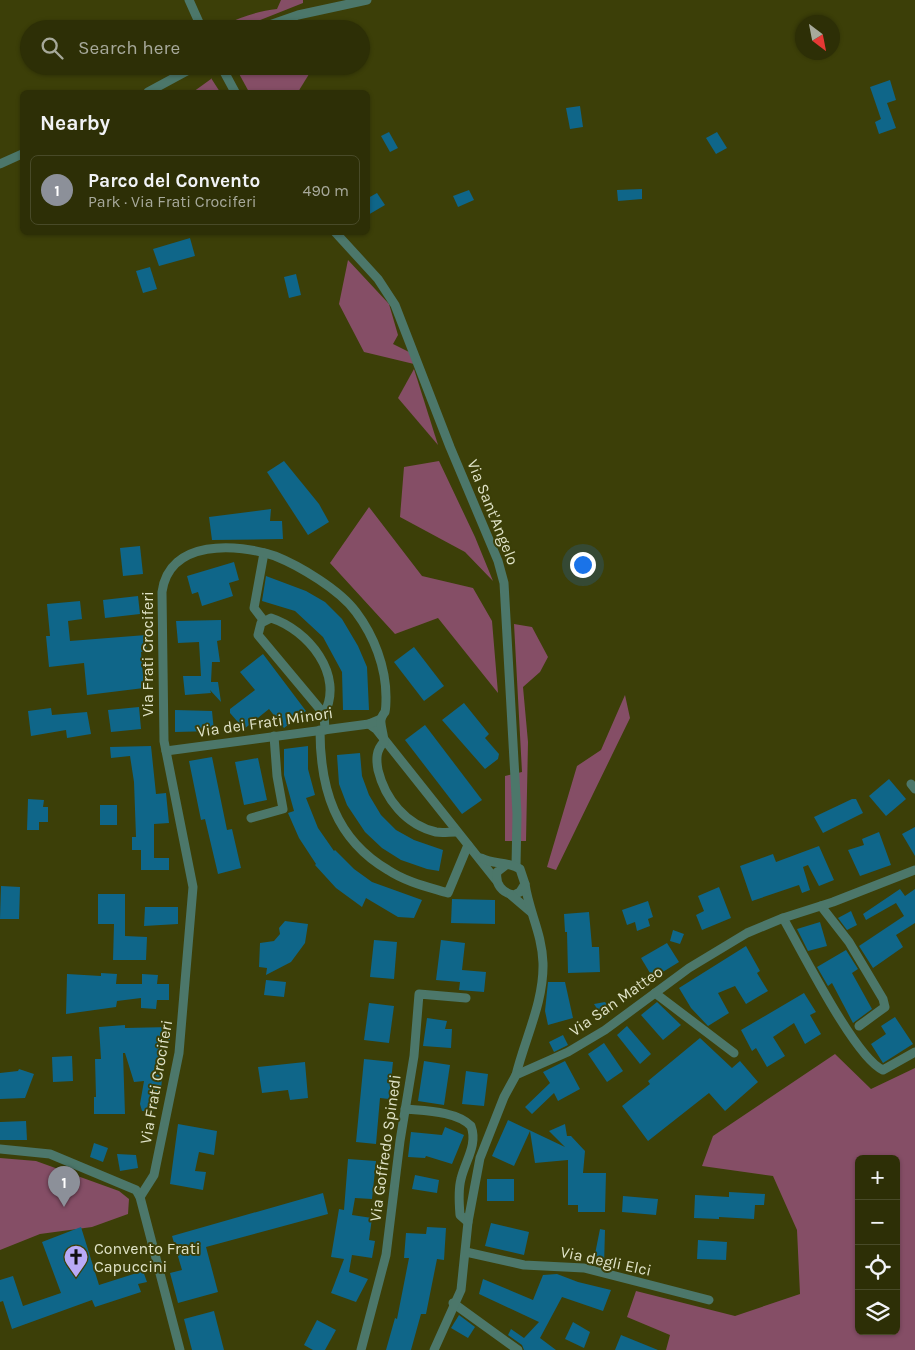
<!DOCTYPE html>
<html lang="en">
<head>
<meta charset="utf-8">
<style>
	:root { --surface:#2d2f06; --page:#393b14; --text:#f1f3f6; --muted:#a7a99b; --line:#484a28; --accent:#8c9099 }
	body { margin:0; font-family:Karla,sans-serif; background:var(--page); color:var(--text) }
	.controls { position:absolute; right:15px; bottom:15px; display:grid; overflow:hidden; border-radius:8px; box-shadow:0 1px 4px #0004 }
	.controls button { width:45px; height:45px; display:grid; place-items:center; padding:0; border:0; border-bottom:1px solid var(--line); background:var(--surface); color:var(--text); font:25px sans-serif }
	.compass { position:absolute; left:795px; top:15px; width:45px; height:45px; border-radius:50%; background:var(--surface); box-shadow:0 1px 4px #0004; rotate:148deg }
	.you { position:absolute; left:582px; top:564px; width:18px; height:18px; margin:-12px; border:4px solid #fff; border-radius:50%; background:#1a73e8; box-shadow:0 0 0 8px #1a73e833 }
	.badge { display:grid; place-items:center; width:32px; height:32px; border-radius:50%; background:var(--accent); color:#fff; font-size:16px; font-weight:700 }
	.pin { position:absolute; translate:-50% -41px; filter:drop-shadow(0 1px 2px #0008) }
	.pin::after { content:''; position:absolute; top:26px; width:18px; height:15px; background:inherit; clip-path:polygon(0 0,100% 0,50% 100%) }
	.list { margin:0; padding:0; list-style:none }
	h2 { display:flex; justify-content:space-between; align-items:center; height:65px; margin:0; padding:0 20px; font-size:21px }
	h2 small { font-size:16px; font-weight:400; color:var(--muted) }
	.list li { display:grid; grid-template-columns:32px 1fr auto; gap:15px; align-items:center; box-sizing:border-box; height:70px; margin:0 10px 10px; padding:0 10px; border:1px solid var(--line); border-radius:8px }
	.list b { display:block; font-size:19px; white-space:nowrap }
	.list p { margin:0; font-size:16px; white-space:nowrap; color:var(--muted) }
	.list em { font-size:16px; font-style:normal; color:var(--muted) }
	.icon { flex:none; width:28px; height:28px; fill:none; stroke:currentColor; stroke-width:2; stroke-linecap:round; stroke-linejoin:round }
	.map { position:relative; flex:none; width:915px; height:1350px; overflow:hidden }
	.search { position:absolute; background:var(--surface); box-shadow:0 1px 4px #0004; left:20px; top:20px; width:350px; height:55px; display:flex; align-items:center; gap:12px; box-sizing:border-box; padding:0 18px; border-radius:28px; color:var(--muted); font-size:19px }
	.panel { position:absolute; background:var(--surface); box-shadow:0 1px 4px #0004; left:20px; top:90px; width:350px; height:145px; border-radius:8px }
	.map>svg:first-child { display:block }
	.green { fill:#854e66; fill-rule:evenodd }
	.building { fill:#0f6689 }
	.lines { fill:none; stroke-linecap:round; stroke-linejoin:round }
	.street { stroke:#4c776a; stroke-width:9 }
	.labels { text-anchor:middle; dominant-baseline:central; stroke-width:4; stroke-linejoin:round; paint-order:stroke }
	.street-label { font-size:16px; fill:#e0e3c8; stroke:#3c3f08 }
	.poi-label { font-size:16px; fill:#e0e3c8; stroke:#3c3f08; text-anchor:start }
</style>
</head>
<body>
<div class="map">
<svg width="915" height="1350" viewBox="0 0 915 1350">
	<rect width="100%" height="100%" fill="#3c3f08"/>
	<g class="green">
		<path d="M281 0H303V3L238 29H225L224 25C241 17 258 11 277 9Z"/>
		<polygon points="251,66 314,66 298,92 249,92 237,70"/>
		<polygon points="211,78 220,92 193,92 211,79"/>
		<polygon points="348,260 389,304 398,335 393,344 409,352 414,364 364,352 339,304"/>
		<polygon points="414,369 438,445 398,398"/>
		<polygon points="439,461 475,537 493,581 465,552 400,517 404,467"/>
		<polygon points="369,507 422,576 473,588 492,621 498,693 438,618 395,634 330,563"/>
		<polygon points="514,624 532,627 548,657 540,672 523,687 528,742 526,841 505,841 505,776 522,772"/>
		<polygon points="625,695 630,718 556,870 547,867 577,766 601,750"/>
		<path d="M835 1054 871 1089 915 1068V1350H666L670 1335 627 1317 636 1291 735 1316 800 1294 797 1230 773 1176 702 1166 713 1136ZM859 1159H896V1331H859Z"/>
		<polygon points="0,1158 36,1161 119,1191 129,1199 128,1214 92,1227 40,1234 0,1250"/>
	</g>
	<g class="building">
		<polygon points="890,80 896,100 887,103 896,128 879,134 875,122 881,119 870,87"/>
		<polygon points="580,106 583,127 570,129 566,108"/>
		<polygon points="389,132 398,148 390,152 381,136"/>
		<polygon points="717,132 727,148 716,154 706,138"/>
		<polygon points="642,189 642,199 618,201 617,190"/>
		<polygon points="469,190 474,200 458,207 453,196"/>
		<polygon points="377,193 385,205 368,215 368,198"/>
		<polygon points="190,238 195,256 159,266 153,249"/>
		<polygon points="150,267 157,289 143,293 136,271"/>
		<polygon points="296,274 301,295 289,298 284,277"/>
		<polygon points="284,461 319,504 329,522 308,535 267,472"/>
		<polygon points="271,509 270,521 282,521 283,539 212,540 209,517"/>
		<polygon points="140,546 143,574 123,576 120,548"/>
		<polygon points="234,562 239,580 229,583 233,596 202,606 198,592 192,594 187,576"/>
		<polygon points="266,576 306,591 325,602 342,619 358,646 367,667 369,710 343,710 342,672 323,637 295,611 262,601"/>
		<polygon points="138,596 140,614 105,618 103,600"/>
		<polygon points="80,601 82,619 68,621 70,641 146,635 147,651 141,652 144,688 87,695 84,663 49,667 46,636 50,636 47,604"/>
		<polygon points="221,620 221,640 217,641 220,662 212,662 211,682 218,682 221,702 210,690 211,693 185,695 183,676 201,676 199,642 178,643 176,621"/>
		<polygon points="414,647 444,686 424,701 394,662"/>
		<polygon points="263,654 306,711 284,728 269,709 244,729 230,713 230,709 255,690 240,672"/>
		<polygon points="464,703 489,734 485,738 499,754 498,759 485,769 442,720"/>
		<polygon points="139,707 141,729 111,732 108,710"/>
		<polygon points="51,708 52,715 87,712 91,734 67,738 66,730 31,736 28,711"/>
		<polygon points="175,710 212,711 214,731 175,732"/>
		<polygon points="425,725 482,800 462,814 405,740"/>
		<polygon points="151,746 156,794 166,793 169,823 154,824 154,858 169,858 169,870 141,870 141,850 132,850 132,837 136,837 134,782 130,756 111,758 110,747"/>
		<polygon points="308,746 308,769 315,795 306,798 318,828 334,851 335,850 354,869 372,882 422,900 414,918 398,917 366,898 362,907 336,888 315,865 316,864 299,838 288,813 294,811 284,775 284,749"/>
		<polygon points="360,753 362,776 369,795 381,815 396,830 414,840 443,850 439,871 427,869 401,860 382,848 365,832 347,805 339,784 337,755"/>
		<polygon points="212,757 227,830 232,829 241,868 218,874 205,819 201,820 189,761"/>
		<polygon points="258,758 267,800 244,805 235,762"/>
		<polygon points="889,779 906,799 886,816 869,796"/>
		<polygon points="28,799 44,800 43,807 48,807 48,822 39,822 39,830 27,830"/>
		<polygon points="852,799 856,799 863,813 823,833 814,817"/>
		<rect x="100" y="805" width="17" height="20"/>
		<polygon points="915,827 915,856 902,834"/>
		<polygon points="879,832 891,865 860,876 848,850 864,845 862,839"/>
		<polygon points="819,846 834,880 819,886 808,865 803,867 810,890 802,893 799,885 752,901 740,866 773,854 776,862"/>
		<polygon points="1,886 20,887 19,919 0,919"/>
		<polygon points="719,887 731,918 702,930 696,915 704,911 698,896"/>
		<polygon points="900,889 905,896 915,889 915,923 896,935 903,947 873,968 859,946 904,916 896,903 866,920 863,914"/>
		<polygon points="98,894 125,894 125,936 147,937 146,960 113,960 114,924 98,924"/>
		<polygon points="452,899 495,900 495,924 451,923"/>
		<polygon points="648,901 653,917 648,919 650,926 637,931 635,922 627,925 622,910"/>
		<polygon points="145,907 178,907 178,924 144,926"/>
		<polygon points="851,911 857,925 847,930 838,918"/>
		<polygon points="589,912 592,947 599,947 600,972 568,973 567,932 565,932 564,914"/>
		<polygon points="285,921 308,924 305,943 291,962 266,975 267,968 259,967 260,943 274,941 280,934 279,928"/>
		<polygon points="820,922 827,946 808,951 797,929"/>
		<polygon points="673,930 684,934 680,944 670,941"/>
		<polygon points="374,940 397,942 394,979 370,977"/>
		<polygon points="441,940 465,943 462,970 486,972 484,992 459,990 460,982 436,980"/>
		<polygon points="667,943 679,962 653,978 641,958"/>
		<polygon points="746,946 760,971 757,973 768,991 746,1004 735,986 718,993 729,1013 708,1026 691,1008 679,988"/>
		<polygon points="846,950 858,969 852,973 872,1009 853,1023 832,983 828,986 817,967"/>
		<polygon points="101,973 117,974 116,984 142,984 142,974 158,975 157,984 169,984 169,1000 157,1000 156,1009 141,1008 141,998 117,1001 116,1007 66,1014 67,974 101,976"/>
		<polygon points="266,980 286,982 284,997 264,995"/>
		<polygon points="548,982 565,982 573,1018 548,1025 545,1011"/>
		<polygon points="804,993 816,1012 810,1015 821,1034 805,1044 794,1023 773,1037 785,1056 767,1067 756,1048 752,1051 741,1030"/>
		<polygon points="605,1002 612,1012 603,1018 594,1004"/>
		<polygon points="657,1002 681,1025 663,1040 641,1015"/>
		<polygon points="369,1003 394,1006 389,1043 364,1040"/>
		<polygon points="895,1017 913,1044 883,1063 871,1044 886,1034 881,1026"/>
		<polygon points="427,1018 447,1021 445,1029 452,1029 451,1048 423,1046"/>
		<polygon points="125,1025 125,1028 170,1027 170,1044 165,1044 161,1090 157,1105 153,1112 142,1111 140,1104 144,1081 134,1082 125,1053 123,1053 125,1114 94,1114 94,1097 96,1097 95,1059 101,1059 99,1027"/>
		<polygon points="627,1026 651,1054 640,1064 617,1035"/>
		<polygon points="563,1035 568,1045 554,1052 549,1042"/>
		<polygon points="700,1038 732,1068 740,1061 758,1082 725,1111 709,1093 648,1141 622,1106 650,1084 648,1081"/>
		<polygon points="604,1043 623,1071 607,1082 588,1054"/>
		<polygon points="72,1056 73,1081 53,1082 52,1057"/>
		<polygon points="364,1059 393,1062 389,1099 380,1098 376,1144 356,1142"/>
		<polygon points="424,1061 450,1065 444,1105 418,1101"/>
		<polygon points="565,1061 580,1089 558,1101 554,1093 532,1114 525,1107 550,1083 543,1072"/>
		<polygon points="305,1062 308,1098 290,1100 288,1090 262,1093 258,1067"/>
		<polygon points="19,1069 34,1074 25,1098 0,1099 0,1073 18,1071"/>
		<polygon points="466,1071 488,1074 484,1106 462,1104"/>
		<polygon points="508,1120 565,1147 549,1131 565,1124 567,1136 571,1136 585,1151 583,1173 606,1173 605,1212 578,1212 578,1205 568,1205 568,1160 535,1163 530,1131 514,1166 492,1156"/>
		<polygon points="26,1121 27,1140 0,1140 0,1122"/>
		<polygon points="178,1124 217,1131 214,1155 199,1152 195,1171 206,1172 203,1190 170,1184"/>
		<polygon points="445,1127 464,1135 452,1164 426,1156 425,1158 408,1157 411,1132 442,1135"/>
		<polygon points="94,1143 108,1148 103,1162 90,1157"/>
		<polygon points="117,1154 136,1155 138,1168 120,1171"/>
		<polygon points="348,1159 376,1161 372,1199 355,1198 352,1215 372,1218 369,1240 375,1241 372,1258 352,1255 349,1272 368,1279 356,1302 331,1293 344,1259 331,1257 339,1209 344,1210"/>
		<polygon points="415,1175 439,1180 437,1193 412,1189"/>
		<rect x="487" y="1179" width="27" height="22"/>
		<polygon points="729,1192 765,1194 764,1205 755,1205 754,1219 719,1217 719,1219 694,1218 695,1195 729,1197"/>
		<polygon points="323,1193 328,1214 206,1247 218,1292 178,1303 170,1273 182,1270 172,1236"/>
		<polygon points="623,1196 658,1199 656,1215 622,1212"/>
		<polygon points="491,1223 529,1232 524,1255 485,1246"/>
		<polygon points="81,1227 99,1285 143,1271 147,1282 138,1284 141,1292 95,1307 92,1300 12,1329 3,1301 0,1302 0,1280 13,1276 23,1306 61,1293 42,1242"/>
		<polygon points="427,1227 446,1228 444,1260 437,1259 426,1314 421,1314 411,1350 386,1350 395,1318 397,1319 409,1258 404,1258 406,1233 426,1234"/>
		<polygon points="600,1229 605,1230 604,1266 593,1264"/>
		<polygon points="698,1240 727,1242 726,1260 697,1259"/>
		<polygon points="557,1274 578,1282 611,1290 603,1311 562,1297 540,1338 556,1350 524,1350 522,1345 508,1335 511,1329 524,1338 539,1322 479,1294 483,1279 533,1300 543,1275"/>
		<polygon points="214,1311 224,1350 192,1350 184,1319"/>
		<polygon points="459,1315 475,1327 468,1338 451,1328"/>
		<polygon points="317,1320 336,1330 325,1350 313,1350 304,1345"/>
		<polygon points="573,1322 590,1332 584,1348 565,1339"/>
		<polygon points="621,1335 658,1350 615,1350"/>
	</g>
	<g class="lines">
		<g class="street">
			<polyline points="189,0 202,29"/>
			<polyline points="258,29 298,15 367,0"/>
			<polyline points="221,66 235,92"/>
			<polyline points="148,92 196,66"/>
			<polyline points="0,164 22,154"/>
			<polyline points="335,232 378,279 395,305 450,447 498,561 504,583 517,814 516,866"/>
			<polyline points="264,553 254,608 264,621"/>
			<path d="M324 714C345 675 308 630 271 618L261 623 258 635 324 714 325 730"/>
			<polyline points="369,724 376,729 496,880"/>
			<path d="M320 730C320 788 335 839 388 870 406 882 428 887 448 893L468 845"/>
			<path d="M384 742C376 750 376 759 378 770 385 799 406 825 436 832 442 833 449 832 456 832"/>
			<polyline points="166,751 369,724 381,719"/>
			<polyline points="911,784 915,789"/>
			<polyline points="251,818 283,809 277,776 274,736"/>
			<path d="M481 858C493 865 509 861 520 869L525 884 520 892 514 895C502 893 495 884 497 872L506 865"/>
			<polyline points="511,895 531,912"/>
			<polyline points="821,906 849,942 883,999 885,1007 859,1026"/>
			<path d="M783 918C801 949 855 1058 883 1070L915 1052"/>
			<polyline points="655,993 734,1053"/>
			<path d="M516 1075C525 1038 544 1002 543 963 542 933 529 912 525 884"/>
			<path d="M405 1109C425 1111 456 1111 471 1126 478 1145 465 1161 461 1179 458 1190 459 1203 460 1215L468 1222"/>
			<polyline points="0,1149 50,1154 136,1190 140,1197 180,1350"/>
			<path d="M140 1197 154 1175 179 1053 193 887 164 741 162 592C169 539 237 543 275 556 300 566 340 590 356 612 374 636 386 667 386 697 386 702 386 708 385 712 384 713 381 718 381 719 380 725 384 735 384 742"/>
			<polyline points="466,1252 524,1265 584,1268 709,1300"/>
			<polyline points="453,1303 518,1350"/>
			<polyline points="361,1350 386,1255 400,1141 414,1056 419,994 466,998"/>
			<polyline points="434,1350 461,1290 468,1222 480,1158 504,1097 516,1075 568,1052 605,1030 689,968 747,933 783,918 833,902 915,870"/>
		</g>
	</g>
	<defs>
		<symbol id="church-pin" viewBox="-11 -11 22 30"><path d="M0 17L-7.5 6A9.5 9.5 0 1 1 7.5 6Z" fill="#b9aaf7" stroke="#3c3f08"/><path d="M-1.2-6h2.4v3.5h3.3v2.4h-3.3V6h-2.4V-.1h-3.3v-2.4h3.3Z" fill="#111"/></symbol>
	</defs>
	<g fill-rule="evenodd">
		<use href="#church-pin" x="62" y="1243" width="28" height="38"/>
	</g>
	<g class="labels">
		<g class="street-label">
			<text transform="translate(493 512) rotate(68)">Via Sant'Angelo</text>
			<text transform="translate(147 654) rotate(-90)">Via Frati Crociferi</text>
			<text transform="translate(265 722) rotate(-8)">Via dei Frati Minori</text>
			<text transform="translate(616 1001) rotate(-35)">Via San Matteo</text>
			<text transform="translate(156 1082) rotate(-80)">Via Frati Crociferi</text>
			<text transform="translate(385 1148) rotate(-82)">Via Goffredo Spinedi</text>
			<text transform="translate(606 1261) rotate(12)">Via degli Elci</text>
		</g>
		<g class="poi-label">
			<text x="94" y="1248">Convento Frati<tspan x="94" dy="18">Capuccini</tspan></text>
		</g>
	</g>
</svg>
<div class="controls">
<button>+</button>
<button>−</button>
<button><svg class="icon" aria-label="locate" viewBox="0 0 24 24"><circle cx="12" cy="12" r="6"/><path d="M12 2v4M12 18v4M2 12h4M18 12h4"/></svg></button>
<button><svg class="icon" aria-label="layers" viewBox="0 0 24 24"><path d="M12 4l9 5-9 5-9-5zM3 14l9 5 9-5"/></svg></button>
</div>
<svg class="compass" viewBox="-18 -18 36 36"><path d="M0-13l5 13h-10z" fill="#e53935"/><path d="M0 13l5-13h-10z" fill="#a7a99b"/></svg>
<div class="you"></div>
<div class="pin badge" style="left:64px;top:1207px">1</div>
<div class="search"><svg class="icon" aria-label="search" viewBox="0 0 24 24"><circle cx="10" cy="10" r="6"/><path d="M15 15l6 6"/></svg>Search here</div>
<section class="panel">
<h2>Nearby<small></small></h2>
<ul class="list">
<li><span class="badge">1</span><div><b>Parco del Convento</b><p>Park · Via Frati Crociferi</p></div><em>490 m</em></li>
</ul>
</section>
</div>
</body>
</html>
